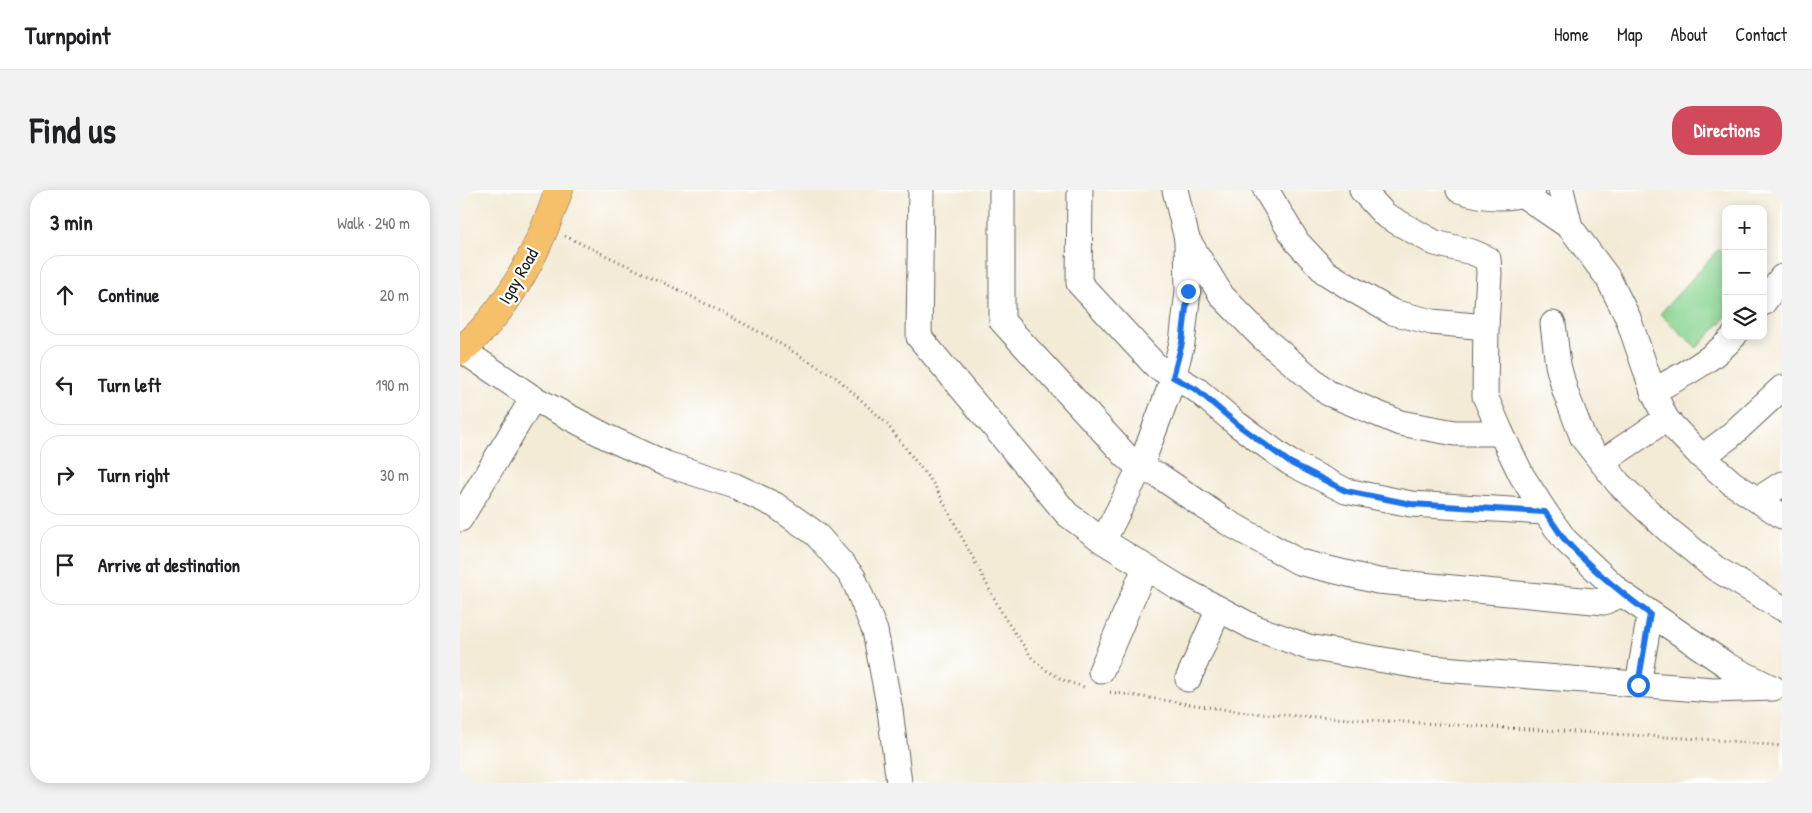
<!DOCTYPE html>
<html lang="en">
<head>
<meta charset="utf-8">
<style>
	:root { --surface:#fff; --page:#f2f2f2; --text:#202124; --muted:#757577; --line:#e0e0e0; --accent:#d1495b }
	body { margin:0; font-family:"Patrick Hand",sans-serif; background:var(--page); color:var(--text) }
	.controls { position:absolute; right:15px; top:15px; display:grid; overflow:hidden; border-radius:10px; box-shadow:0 2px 12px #0003 }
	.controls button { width:45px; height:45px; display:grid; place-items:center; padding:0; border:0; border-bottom:1px solid var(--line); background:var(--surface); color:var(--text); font:25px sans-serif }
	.stop { position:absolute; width:15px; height:15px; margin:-11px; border:4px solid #1a73e8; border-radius:50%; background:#fff }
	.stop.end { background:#1a73e8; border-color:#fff; box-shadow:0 1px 5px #0008 }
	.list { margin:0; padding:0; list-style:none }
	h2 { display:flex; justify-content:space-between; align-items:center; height:65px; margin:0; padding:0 20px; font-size:21px }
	h2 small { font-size:16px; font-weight:400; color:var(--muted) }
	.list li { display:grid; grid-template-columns:32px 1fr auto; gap:15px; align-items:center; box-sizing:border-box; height:80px; margin:0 10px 10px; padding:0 10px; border:1px solid var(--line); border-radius:20px }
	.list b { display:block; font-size:19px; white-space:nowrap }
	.list em { font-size:16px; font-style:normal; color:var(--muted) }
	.icon { flex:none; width:28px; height:28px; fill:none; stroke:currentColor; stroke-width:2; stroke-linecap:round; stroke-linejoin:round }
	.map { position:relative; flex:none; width:1322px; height:593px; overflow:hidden; border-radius:20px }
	header { display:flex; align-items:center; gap:30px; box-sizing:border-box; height:70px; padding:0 25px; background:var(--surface); border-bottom:1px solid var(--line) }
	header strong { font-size:24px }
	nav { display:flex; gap:28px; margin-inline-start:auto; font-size:18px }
	.intro { display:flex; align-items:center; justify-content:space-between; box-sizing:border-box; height:120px; padding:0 30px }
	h1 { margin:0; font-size:35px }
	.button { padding:12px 22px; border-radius:20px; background:var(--accent); color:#fff; font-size:18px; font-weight:700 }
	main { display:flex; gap:30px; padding:0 30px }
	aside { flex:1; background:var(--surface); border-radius:20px; box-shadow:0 2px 12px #0003 }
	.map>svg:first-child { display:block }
	.green { fill:#88d491; stroke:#527856 }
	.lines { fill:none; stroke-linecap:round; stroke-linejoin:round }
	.minor-casing { stroke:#67645d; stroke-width:27 }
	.major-casing { stroke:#67645d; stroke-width:29 }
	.path { stroke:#67645d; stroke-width:3; stroke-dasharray:1 4; stroke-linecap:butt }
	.minor { stroke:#fff; stroke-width:25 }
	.major { stroke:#f6c06b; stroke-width:28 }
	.route { stroke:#1a73e8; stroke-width:6 }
	.labels { text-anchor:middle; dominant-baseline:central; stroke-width:4.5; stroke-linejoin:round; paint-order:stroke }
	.street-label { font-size:18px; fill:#1c1c1c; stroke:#fff }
</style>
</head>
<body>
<header>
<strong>Turnpoint</strong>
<nav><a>Home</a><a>Map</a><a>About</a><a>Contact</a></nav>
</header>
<div class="intro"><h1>Find us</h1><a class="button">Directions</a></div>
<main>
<aside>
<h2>3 min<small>Walk · 240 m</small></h2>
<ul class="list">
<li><svg class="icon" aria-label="ahead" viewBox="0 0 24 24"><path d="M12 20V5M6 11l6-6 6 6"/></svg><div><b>Continue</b></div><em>20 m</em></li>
<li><svg class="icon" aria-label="left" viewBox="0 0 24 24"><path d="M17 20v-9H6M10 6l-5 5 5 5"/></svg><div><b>Turn left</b></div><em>190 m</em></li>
<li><svg class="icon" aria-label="right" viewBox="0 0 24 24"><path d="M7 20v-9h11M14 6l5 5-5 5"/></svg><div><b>Turn right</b></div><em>30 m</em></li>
<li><svg class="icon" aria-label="arrive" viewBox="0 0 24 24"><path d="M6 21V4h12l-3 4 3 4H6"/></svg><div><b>Arrive at destination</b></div></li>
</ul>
</aside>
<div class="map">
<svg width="1322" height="593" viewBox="0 0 1322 593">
	<rect width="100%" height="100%" fill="#fff"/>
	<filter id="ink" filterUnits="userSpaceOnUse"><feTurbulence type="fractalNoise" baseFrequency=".02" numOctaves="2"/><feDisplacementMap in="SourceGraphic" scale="10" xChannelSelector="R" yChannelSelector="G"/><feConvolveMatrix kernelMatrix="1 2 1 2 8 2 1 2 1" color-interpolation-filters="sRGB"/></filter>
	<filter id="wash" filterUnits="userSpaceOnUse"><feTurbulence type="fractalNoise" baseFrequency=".0096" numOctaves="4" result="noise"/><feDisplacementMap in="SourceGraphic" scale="20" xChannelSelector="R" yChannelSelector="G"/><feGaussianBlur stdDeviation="1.12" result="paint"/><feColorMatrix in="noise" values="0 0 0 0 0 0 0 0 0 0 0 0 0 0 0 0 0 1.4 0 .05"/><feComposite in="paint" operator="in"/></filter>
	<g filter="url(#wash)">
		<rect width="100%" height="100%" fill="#f3ebd6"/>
		<polygon class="green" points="1259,59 1266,65 1266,127 1237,158 1200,124"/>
	</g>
	<g filter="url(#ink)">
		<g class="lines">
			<defs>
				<g id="minor">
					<polyline points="461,0 459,147 607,324 643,351 718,397 793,437 848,457 970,478 1253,500 1313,498"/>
					<polyline points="542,0 542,131 667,267 680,278 698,285 767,332 839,372 918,391 1144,412 1162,404"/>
					<polyline points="620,0 619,93 696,176 737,200 777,234 829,272 886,301 951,314 1085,322"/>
					<polyline points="806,0 837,52 865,82 894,100 932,122 972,132 1026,137"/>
					<polyline points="902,0 925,25 975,53 1012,62 1028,69 1029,83 1026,137 1025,206 1041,243 1062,286 1085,322 1105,350 1162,404 1268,476 1310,497"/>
					<path d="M999 0C1024 8 1050 11 1073 0"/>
					<polyline points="1101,0 1110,37"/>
					<polyline points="1063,5 1110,37 1148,88 1168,128 1193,201 1206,229 1239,264 1272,293 1322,326"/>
					<polyline points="727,49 762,106 803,148 868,203 940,233 995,243 1041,243"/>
					<polyline points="1303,113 1322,87"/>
					<polyline points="1093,134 1098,175 1105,201 1123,248 1159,294 1207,339 1255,378 1322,418"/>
					<polyline points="2,160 73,208 147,247 206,274 275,296 315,315 356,344 393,387 415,441 430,520 439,593"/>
					<path d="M1193 201C1221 186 1252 171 1274 146"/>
					<polyline points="1242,267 1269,247 1322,198"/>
					<polyline points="1142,272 1206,229"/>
					<polyline points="1297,310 1322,294"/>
					<polyline points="0,329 73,208"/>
					<polyline points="643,351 680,278 711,195 722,153 728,101 727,49 715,0"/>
					<polyline points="641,481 685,378"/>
					<polyline points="728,489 759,419"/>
					<polyline points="1178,495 1190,424"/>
				</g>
				<path id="major" d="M0 161C49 120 79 60 99 0"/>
			</defs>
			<use href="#minor" class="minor-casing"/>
			<use href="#major" class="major-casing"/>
			<g class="path">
				<polyline points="105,46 223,102 307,146 377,188 425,232 475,296 544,427 572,468 586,480 605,491 627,498"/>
				<polyline points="650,502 788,523 1258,550 1322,556"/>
			</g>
			<use href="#minor" class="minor"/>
			<use href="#major" class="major"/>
		</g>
	</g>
	<g class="lines" filter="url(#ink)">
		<path class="route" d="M728 101 722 153 713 187 737 200 777 234 829 272 886 301 951 314 1085 322C1092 331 1098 341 1105 350 1130 378 1160 402 1190 424L1178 495"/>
	</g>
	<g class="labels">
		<g class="street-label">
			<text transform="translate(58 86) rotate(-60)">Igay Road</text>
		</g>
	</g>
</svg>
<div class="controls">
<button>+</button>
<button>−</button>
<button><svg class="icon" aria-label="layers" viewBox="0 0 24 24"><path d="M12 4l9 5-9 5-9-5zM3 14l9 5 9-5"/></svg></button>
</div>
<div class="stop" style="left:1178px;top:495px"></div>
<div class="stop end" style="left:728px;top:101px"></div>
</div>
</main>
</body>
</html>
